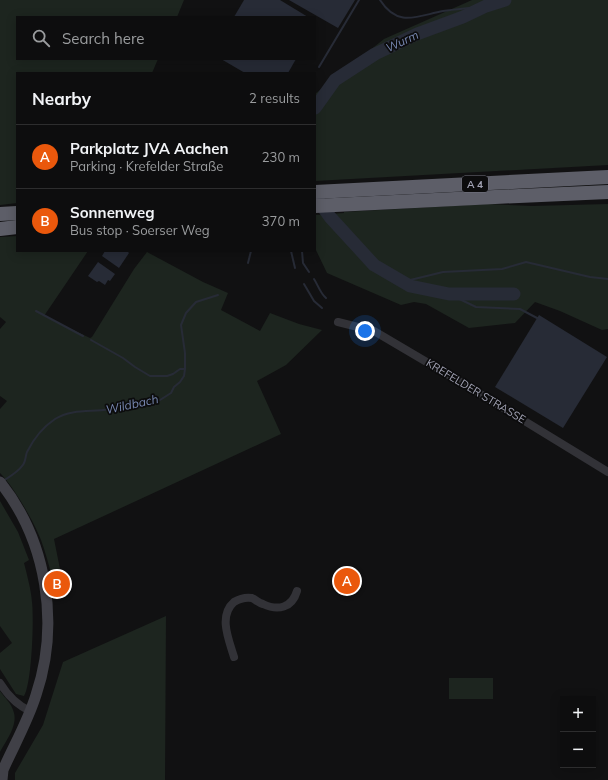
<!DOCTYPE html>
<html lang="en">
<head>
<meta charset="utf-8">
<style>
	:root { --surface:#0d0d0e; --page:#161617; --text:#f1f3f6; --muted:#9a9c9e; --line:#2d2d2e; --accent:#ea580c }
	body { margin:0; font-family:Mulish,sans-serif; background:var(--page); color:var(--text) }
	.controls { position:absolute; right:12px; bottom:12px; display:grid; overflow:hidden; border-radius:0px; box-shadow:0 2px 10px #0003 }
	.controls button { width:36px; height:36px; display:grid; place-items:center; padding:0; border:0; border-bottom:1px solid var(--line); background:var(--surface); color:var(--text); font:20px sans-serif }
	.you { position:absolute; left:365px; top:331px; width:14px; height:14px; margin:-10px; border:3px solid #fff; border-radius:50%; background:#1a73e8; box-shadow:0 0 0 6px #1a73e833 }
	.badge { display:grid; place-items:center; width:26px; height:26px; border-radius:50%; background:var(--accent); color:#fff; font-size:13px; font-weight:700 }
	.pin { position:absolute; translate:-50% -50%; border:2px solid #fff; box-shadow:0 1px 4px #0006 }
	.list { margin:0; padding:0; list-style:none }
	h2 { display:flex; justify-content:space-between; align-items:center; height:52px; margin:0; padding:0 16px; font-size:17px }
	h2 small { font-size:13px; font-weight:400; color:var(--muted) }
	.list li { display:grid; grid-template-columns:26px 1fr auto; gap:12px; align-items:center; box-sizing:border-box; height:64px; padding:0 16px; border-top:1px solid var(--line) }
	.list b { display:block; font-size:15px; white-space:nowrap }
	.list p { margin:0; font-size:13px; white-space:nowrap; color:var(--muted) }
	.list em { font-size:13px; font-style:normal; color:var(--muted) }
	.icon { flex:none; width:22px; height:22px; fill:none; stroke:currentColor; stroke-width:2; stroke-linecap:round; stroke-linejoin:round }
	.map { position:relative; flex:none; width:608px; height:780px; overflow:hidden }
	.search { position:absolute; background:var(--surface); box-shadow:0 2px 10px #0003; left:16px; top:16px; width:300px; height:44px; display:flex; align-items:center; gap:10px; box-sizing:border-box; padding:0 14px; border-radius:0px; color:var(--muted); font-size:15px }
	.panel { position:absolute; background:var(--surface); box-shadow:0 2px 10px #0003; left:16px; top:72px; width:300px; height:180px; border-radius:0px }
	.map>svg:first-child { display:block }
	.green { fill:#1d251f }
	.water { fill:#272b36 }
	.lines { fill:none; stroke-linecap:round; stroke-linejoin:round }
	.stream { stroke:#272b36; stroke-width:2 }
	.river { stroke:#272b36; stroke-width:13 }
	.minor { stroke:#323237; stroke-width:8 }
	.secondary { stroke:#404047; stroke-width:11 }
	.motorway { stroke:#5d5e68; stroke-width:14 }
	.labels { text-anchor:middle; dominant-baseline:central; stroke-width:3.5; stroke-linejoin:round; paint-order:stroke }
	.shield { fill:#0c0c0d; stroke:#747581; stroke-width:1 }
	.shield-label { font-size:10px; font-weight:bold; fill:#a1a2b3 }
	.street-label { font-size:11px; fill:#a1a2b3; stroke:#0c0c0d }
	.water-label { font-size:12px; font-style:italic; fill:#7787b0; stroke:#0c0c0d }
</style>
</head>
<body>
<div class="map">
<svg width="608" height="780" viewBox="0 0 608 780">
	<rect width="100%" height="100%" fill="#111112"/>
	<g class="green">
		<polygon points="0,0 184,0 177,17 17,17 17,59 158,59 152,73 17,73 17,203 0,205"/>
		<polygon points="472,0 608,0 608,165 315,181 315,94 384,39"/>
		<polygon points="487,204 532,206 608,204 608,329 602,330 560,311 535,302 515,323 469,328 426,304 414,302 401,305 327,273 315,248 315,215 344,213 344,212"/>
		<path d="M17 236V251H88L44 316 90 338 92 337 134 269 147 252 203 282 228 293 221 310 260 331 270 313 299 324 322 330 286 365 257 381 281 434 54 539 60 569 51 573C48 562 45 551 41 540 34 522 14 487 0 473V409L7 401 0 396V329L6 322 0 317V237Z"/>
		<path d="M0 501 18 532 29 560 24 563C27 575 31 589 32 602 34 618 32 683 24 696L16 694 0 669V653L12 643 0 626Z"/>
		<polygon points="166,616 165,780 15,780 15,773 43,725 63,662"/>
		<rect x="449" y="678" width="44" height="21"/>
		<path d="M0 691C4 697 11 703 13 710 19 724 7 739 0 752Z"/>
	</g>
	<g class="water">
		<polygon points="244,0 280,0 308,17 234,17"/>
		<polygon points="289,0 355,0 338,28"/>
		<polygon points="221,59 296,59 288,73 245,73"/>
		<polygon points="105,251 127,251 129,253 119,268 102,256"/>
		<polygon points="98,262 115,274 110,281 108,280 105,285 99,281 97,282 88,276"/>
		<polygon points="539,315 607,357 563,428 495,387"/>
	</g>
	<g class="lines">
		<g class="stream">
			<path d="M380 0C398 28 417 16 443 11 457 9 472 8 486 6"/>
			<polyline points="319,67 359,0"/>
			<polyline points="291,251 295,268"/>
			<polyline points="302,251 303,263 309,272"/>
			<polyline points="248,263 251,251"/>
			<path d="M314 279C318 285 320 293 326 298"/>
			<polyline points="402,282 443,272 502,269 526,262 590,277 608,279"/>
			<polyline points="304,284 314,301 322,308"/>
			<polyline points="449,294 476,307 520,309 537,318"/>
			<polyline points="36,311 83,336"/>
			<polyline points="91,340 123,358 135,367 150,376 167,376 173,374 180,369 185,369"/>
			<path d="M3 481C9 477 18 472 22 466 26 462 25 457 27 452 33 440 43 427 55 419 76 406 100 415 123 406L125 408 131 407 134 403 160 400 171 393 174 387 180 382 184 376 185 369V353L181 325 186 313 196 302 218 295"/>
		</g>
		<g class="river">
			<polyline points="315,108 335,80 375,54 417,34 463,17 486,6 505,0"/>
			<polyline points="317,199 330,217 374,265 410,286 449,294 514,294"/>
		</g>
		<g class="minor">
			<polyline points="338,322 374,331 469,387 608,472"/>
			<path d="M234 657C229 640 218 616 234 602 239 599 246 597 252 598 256 600 259 603 263 604 278 611 292 608 297 591"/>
			<path d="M0 683C8 696 17 705 30 711"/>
		</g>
		<path class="secondary" d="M0 482C47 541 60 624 36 695 28 721 14 745 3 770L2 780"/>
		<g class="motorway">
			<polyline points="315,192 608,177"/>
			<polyline points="315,206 495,197 608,192"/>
			<polyline points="0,214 17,213"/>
			<polyline points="0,229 17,227"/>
		</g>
	</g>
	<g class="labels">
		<rect class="shield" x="462" y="176" width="26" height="16" rx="3"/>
		<g class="shield-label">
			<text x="475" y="184">A 4</text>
		</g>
		<g class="street-label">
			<text transform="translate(476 391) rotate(31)">KREFELDER STRASSE</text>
		</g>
		<g class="water-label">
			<text transform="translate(402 41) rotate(-25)">Wurm</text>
			<text transform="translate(132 404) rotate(-12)">Wildbach</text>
		</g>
	</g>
</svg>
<div class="controls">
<button>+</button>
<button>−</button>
</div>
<div class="you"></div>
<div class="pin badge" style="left:347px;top:581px">A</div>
<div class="pin badge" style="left:57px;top:584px">B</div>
<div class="search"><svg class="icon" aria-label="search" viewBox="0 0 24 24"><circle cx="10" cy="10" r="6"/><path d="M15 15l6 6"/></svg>Search here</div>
<section class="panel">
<h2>Nearby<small>2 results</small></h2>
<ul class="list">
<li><span class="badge">A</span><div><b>Parkplatz JVA Aachen</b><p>Parking · Krefelder Straße</p></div><em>230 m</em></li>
<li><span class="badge">B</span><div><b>Sonnenweg</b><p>Bus stop · Soerser Weg</p></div><em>370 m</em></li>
</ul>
</section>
</div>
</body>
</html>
